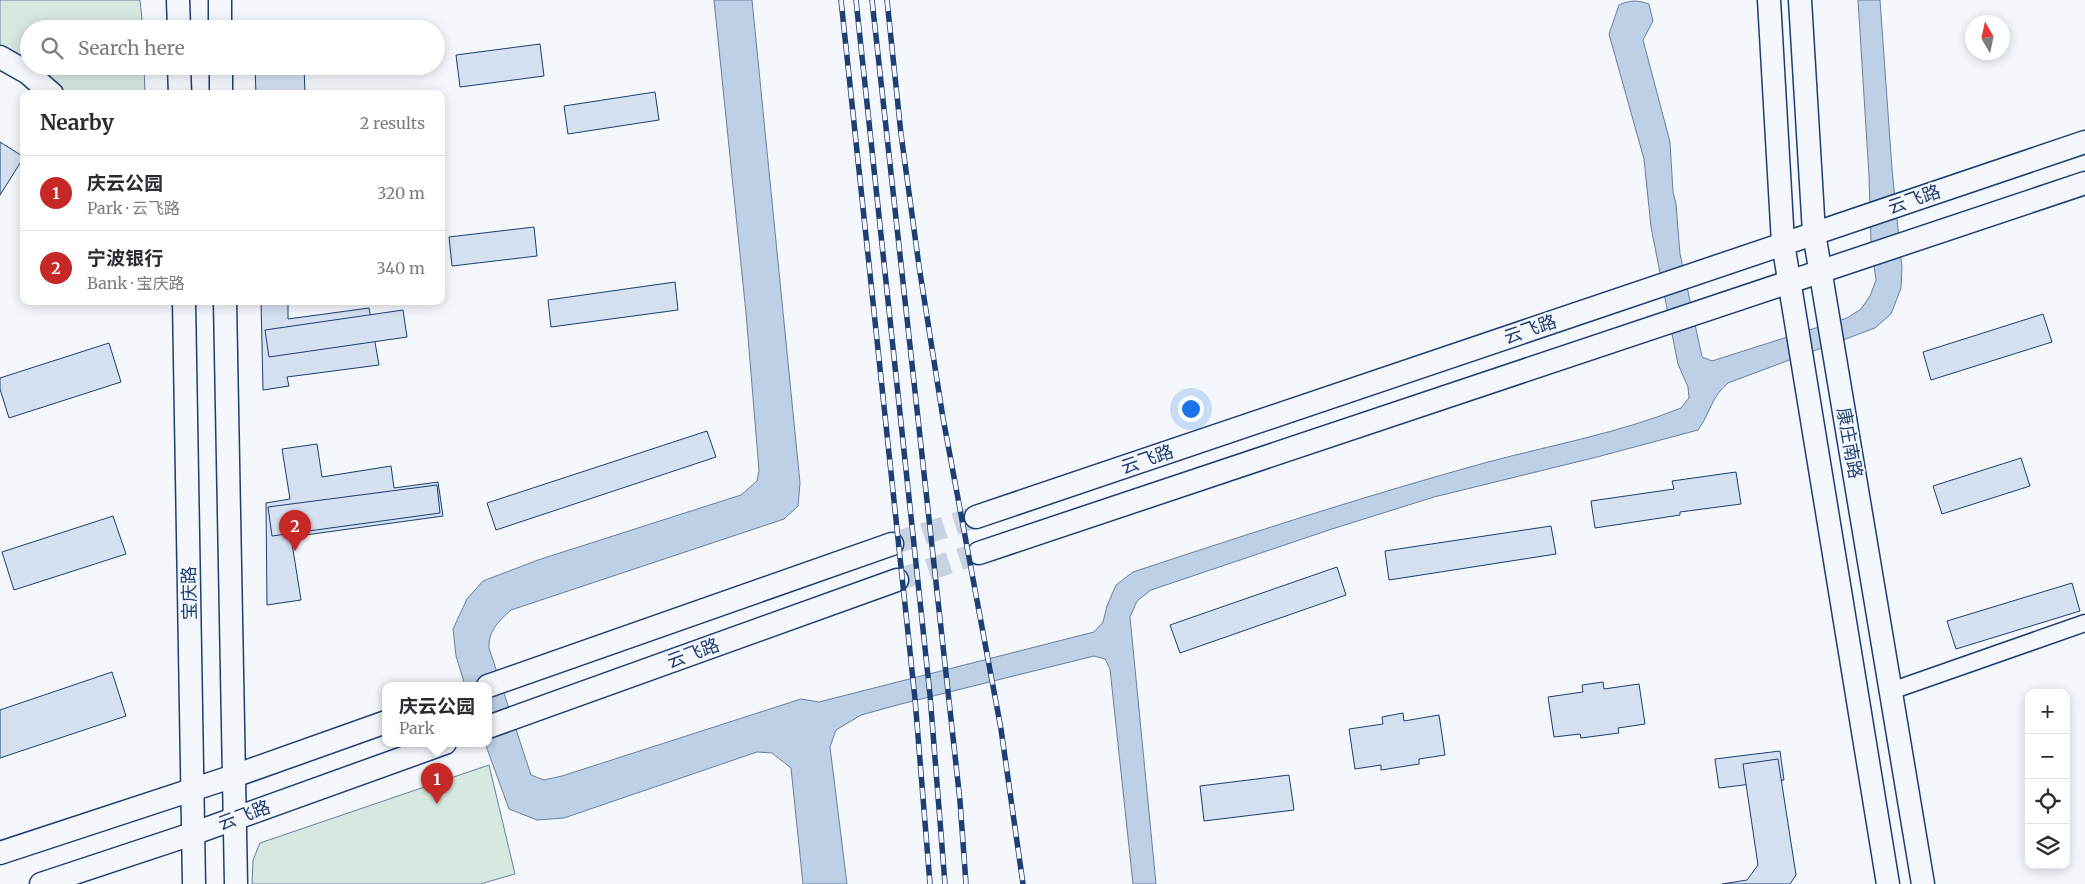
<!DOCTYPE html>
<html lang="en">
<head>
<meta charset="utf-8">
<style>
	:root { --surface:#fff; --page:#f2f2f3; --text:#2b2b33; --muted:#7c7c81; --line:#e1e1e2; --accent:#c62828 }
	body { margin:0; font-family:Merriweather,"Noto Sans SC",serif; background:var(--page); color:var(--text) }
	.controls { position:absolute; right:15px; bottom:15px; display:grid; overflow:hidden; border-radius:10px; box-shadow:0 2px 12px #0003 }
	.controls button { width:45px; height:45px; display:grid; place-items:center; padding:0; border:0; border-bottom:1px solid var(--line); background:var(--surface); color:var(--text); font:25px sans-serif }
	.compass { position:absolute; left:1965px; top:15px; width:45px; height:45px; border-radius:50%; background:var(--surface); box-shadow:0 2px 12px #0003; rotate:351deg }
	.you { position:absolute; left:1190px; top:408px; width:18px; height:18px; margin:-12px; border:4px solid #fff; border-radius:50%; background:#1a73e8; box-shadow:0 0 0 8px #1a73e833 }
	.badge { display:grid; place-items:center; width:32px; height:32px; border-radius:50%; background:var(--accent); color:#fff; font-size:16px; font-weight:700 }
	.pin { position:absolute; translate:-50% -41px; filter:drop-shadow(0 1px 2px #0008) }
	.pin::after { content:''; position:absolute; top:26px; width:18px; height:15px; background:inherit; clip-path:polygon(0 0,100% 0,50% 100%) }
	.popup { position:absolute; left:382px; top:682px; width:110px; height:65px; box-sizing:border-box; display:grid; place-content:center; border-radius:10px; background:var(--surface); filter:drop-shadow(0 1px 4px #0005); font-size:16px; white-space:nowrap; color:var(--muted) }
	.popup b { font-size:19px; color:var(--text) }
	.popup::after { content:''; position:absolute; left:50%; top:100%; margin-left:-10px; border:10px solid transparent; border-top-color:var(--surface) }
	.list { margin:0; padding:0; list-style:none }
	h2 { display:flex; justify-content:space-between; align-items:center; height:65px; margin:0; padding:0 20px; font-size:21px }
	h2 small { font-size:16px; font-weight:400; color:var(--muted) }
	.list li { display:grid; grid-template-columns:32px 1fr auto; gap:15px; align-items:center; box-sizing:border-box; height:75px; padding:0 20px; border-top:1px solid var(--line) }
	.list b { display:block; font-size:19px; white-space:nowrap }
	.list p { margin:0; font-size:16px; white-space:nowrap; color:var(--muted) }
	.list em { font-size:16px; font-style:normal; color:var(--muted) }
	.icon { flex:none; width:28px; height:28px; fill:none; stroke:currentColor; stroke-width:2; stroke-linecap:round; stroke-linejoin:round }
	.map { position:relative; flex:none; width:2085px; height:884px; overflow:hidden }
	.search { position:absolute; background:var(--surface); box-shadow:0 2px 12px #0003; left:20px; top:20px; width:425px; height:55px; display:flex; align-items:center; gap:12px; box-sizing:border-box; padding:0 18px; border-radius:28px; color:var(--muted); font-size:19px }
	.panel { position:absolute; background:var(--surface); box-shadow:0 2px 12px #0003; left:20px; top:90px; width:425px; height:215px; border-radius:10px }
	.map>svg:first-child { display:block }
	.green { fill:#d7e8df; stroke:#687fa3 }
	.water { fill:#bed0e5; stroke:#687fa3 }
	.building { fill:#d5e0f0; stroke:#1d3f73 }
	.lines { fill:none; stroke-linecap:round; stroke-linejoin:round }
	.secondary-tunnel { stroke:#c9d2e0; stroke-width:22; stroke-dasharray:22 11; stroke-linecap:butt }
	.street-casing { stroke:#1d3f73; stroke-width:19 }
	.secondary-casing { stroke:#1d3f73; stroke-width:25 }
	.street { stroke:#f4f7fb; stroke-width:16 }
	.secondary { stroke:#f4f7fb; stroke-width:22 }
	.rail-casing { stroke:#1d3f73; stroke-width:5.5 }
	.rail { stroke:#f4f7fb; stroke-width:4; stroke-dasharray:11; stroke-linecap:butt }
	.labels { text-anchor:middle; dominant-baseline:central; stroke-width:4; stroke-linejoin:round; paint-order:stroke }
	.street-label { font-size:18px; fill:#1d3f73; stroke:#f4f7fb }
</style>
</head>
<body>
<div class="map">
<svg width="2085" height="884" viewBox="0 0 2085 884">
	<rect width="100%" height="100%" fill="#f4f7fb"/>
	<g class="green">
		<polygon points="0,0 140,0 143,29 29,29 29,66 144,66 145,94 61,94 0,47"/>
		<polygon points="489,765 515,874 480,884 252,884 253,860 260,843"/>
	</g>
	<path class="water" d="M714 0H752L800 483 798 506 784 519 511 610C499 621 488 631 489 648L531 775 544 780 562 776 801 699 819 702 1094 632 1103 622 1107 606 1116 585 1133 572C1251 533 1368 495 1488 462 1552 445 1619 433 1681 408L1689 398 1688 387 1678 364 1651 227 1644 159 1609 34 1619 5C1630 0 1638 0 1649 4L1653 21 1643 40 1670 142 1673 192 1676 204 1680 254 1702 357 1712 361 1847 318 1861 309 1870 296 1876 280 1871 243 1869 176 1858 0H1880L1892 169 1902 268 1901 288 1891 314 1875 328 1728 383C1711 397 1711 412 1698 430L1597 457 1434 497 1332 529 1151 590 1137 601 1130 617 1156 884H1133L1110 669 1105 659 1094 656 901 704 861 715 836 730 830 747 847 884H803L791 768 772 753 757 752 564 818 537 820 509 809 485 743H488V685H465L456 656 453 629 467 599 483 581 538 560 741 495 757 481 759 470 746 313Z"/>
	<g class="building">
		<polygon points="540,44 544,76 460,87 456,55"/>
		<polygon points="255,66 304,66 305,94 256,94"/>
		<polygon points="655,92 659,120 568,134 564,106"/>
		<polygon points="0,142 24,157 0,195"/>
		<polygon points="534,227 537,256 452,266 449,237"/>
		<polygon points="675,282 678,310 551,327 548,300"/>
		<polygon points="261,301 288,301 288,319 369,308 379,365 287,377 289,386 263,390"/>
		<polygon points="403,310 407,337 269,357 265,330"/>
		<polygon points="2043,314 2052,342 1931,380 1923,352"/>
		<polygon points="109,343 121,382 9,418 0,389 0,378"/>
		<polygon points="707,431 716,457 496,530 487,503"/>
		<polygon points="317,444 322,477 391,466 394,488 438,482 443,516 291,537 301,600 267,605 266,503 290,499 282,449"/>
		<polygon points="2021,458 2030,486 1942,514 1933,486"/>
		<polygon points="1736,472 1741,504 1680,512 1680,515 1595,528 1591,501 1674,489 1672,481"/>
		<polygon points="437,485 440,513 272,536 268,507"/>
		<polygon points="113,516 126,554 14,590 2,552"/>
		<polygon points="1551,526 1556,554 1389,580 1385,551"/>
		<polygon points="1337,567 1346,595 1180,653 1170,625"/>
		<polygon points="2072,583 2080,611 1956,649 1947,621"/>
		<polygon points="112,672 126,716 0,758 0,710"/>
		<polygon points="1603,682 1604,689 1639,684 1645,724 1618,728 1619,733 1581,738 1580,734 1554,737 1548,697 1583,692 1582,685"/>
		<polygon points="1403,713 1404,721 1439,715 1445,755 1419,759 1419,764 1381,770 1381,765 1355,769 1349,729 1383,724 1382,717"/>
		<polygon points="1780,751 1784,780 1719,788 1715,759"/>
		<polygon points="1778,759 1796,875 1790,884 1722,884 1747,880 1758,865 1743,764"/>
		<polygon points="1289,775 1294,810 1204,821 1200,786"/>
	</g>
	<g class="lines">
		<g class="secondary-tunnel">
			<polyline points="892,544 976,517"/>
			<polyline points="897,580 979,553"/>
		</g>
		<defs>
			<polyline id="street" points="1891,691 2085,623"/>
			<g id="secondary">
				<polyline points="178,0 179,29"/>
				<polyline points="220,0 220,29"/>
				<polyline points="1769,0 1783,243 1888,884"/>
				<polyline points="1800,0 1814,233 1923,884"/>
				<polyline points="0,57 28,73 52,94"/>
				<polyline points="179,66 180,94"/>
				<polyline points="221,66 221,94"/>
				<polyline points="184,301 194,884"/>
				<polyline points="225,301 236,884"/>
				<polyline points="976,517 2085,142"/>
				<polyline points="979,553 2085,183"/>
				<polyline points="488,686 892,544"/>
				<polyline points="488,727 897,580"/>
				<polyline points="0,853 234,776 386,722"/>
				<polyline points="41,884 192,834 445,743"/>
			</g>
		</defs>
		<use href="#street" class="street-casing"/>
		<use href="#secondary" class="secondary-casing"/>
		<use href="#street" class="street"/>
		<use href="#secondary" class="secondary"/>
		<defs>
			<g id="rail">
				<polyline points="841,0 915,699 930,884"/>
				<polyline points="856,0 930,695 945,884"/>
				<polyline points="872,0 960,801 966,884"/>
				<polyline points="887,0 901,134 919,266 943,418 1001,729 1023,884"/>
			</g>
		</defs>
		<use href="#rail" class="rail-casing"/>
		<use href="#rail" class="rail"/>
	</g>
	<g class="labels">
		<g class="street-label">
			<text transform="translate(1914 199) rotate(-19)">云飞路</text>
			<text transform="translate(1530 329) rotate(-19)">云飞路</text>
			<text transform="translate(1850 443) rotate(80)">康庄南路</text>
			<text transform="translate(1147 459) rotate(-19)">云飞路</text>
			<text transform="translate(189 593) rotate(-91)">宝庆路</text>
			<text transform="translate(693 653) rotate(-20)">云飞路</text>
			<text transform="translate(244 815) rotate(-20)">云飞路</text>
		</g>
	</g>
</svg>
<div class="controls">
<button>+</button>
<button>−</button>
<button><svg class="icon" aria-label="locate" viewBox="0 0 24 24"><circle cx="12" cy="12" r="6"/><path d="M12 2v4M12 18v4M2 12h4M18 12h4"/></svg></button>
<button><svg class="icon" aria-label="layers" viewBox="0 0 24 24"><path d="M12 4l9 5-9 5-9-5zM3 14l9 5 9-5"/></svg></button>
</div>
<svg class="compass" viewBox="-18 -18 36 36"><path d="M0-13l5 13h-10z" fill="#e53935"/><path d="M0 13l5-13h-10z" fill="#7c7c81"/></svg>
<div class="you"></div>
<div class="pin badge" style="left:437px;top:804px">1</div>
<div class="popup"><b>庆云公园</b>Park</div>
<div class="pin badge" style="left:295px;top:551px">2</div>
<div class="search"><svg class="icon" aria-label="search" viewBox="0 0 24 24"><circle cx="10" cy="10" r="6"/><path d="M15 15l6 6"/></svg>Search here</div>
<section class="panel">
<h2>Nearby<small>2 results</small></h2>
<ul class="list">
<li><span class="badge">1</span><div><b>庆云公园</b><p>Park · 云飞路</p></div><em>320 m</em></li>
<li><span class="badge">2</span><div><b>宁波银行</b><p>Bank · 宝庆路</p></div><em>340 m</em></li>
</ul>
</section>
</div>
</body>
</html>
